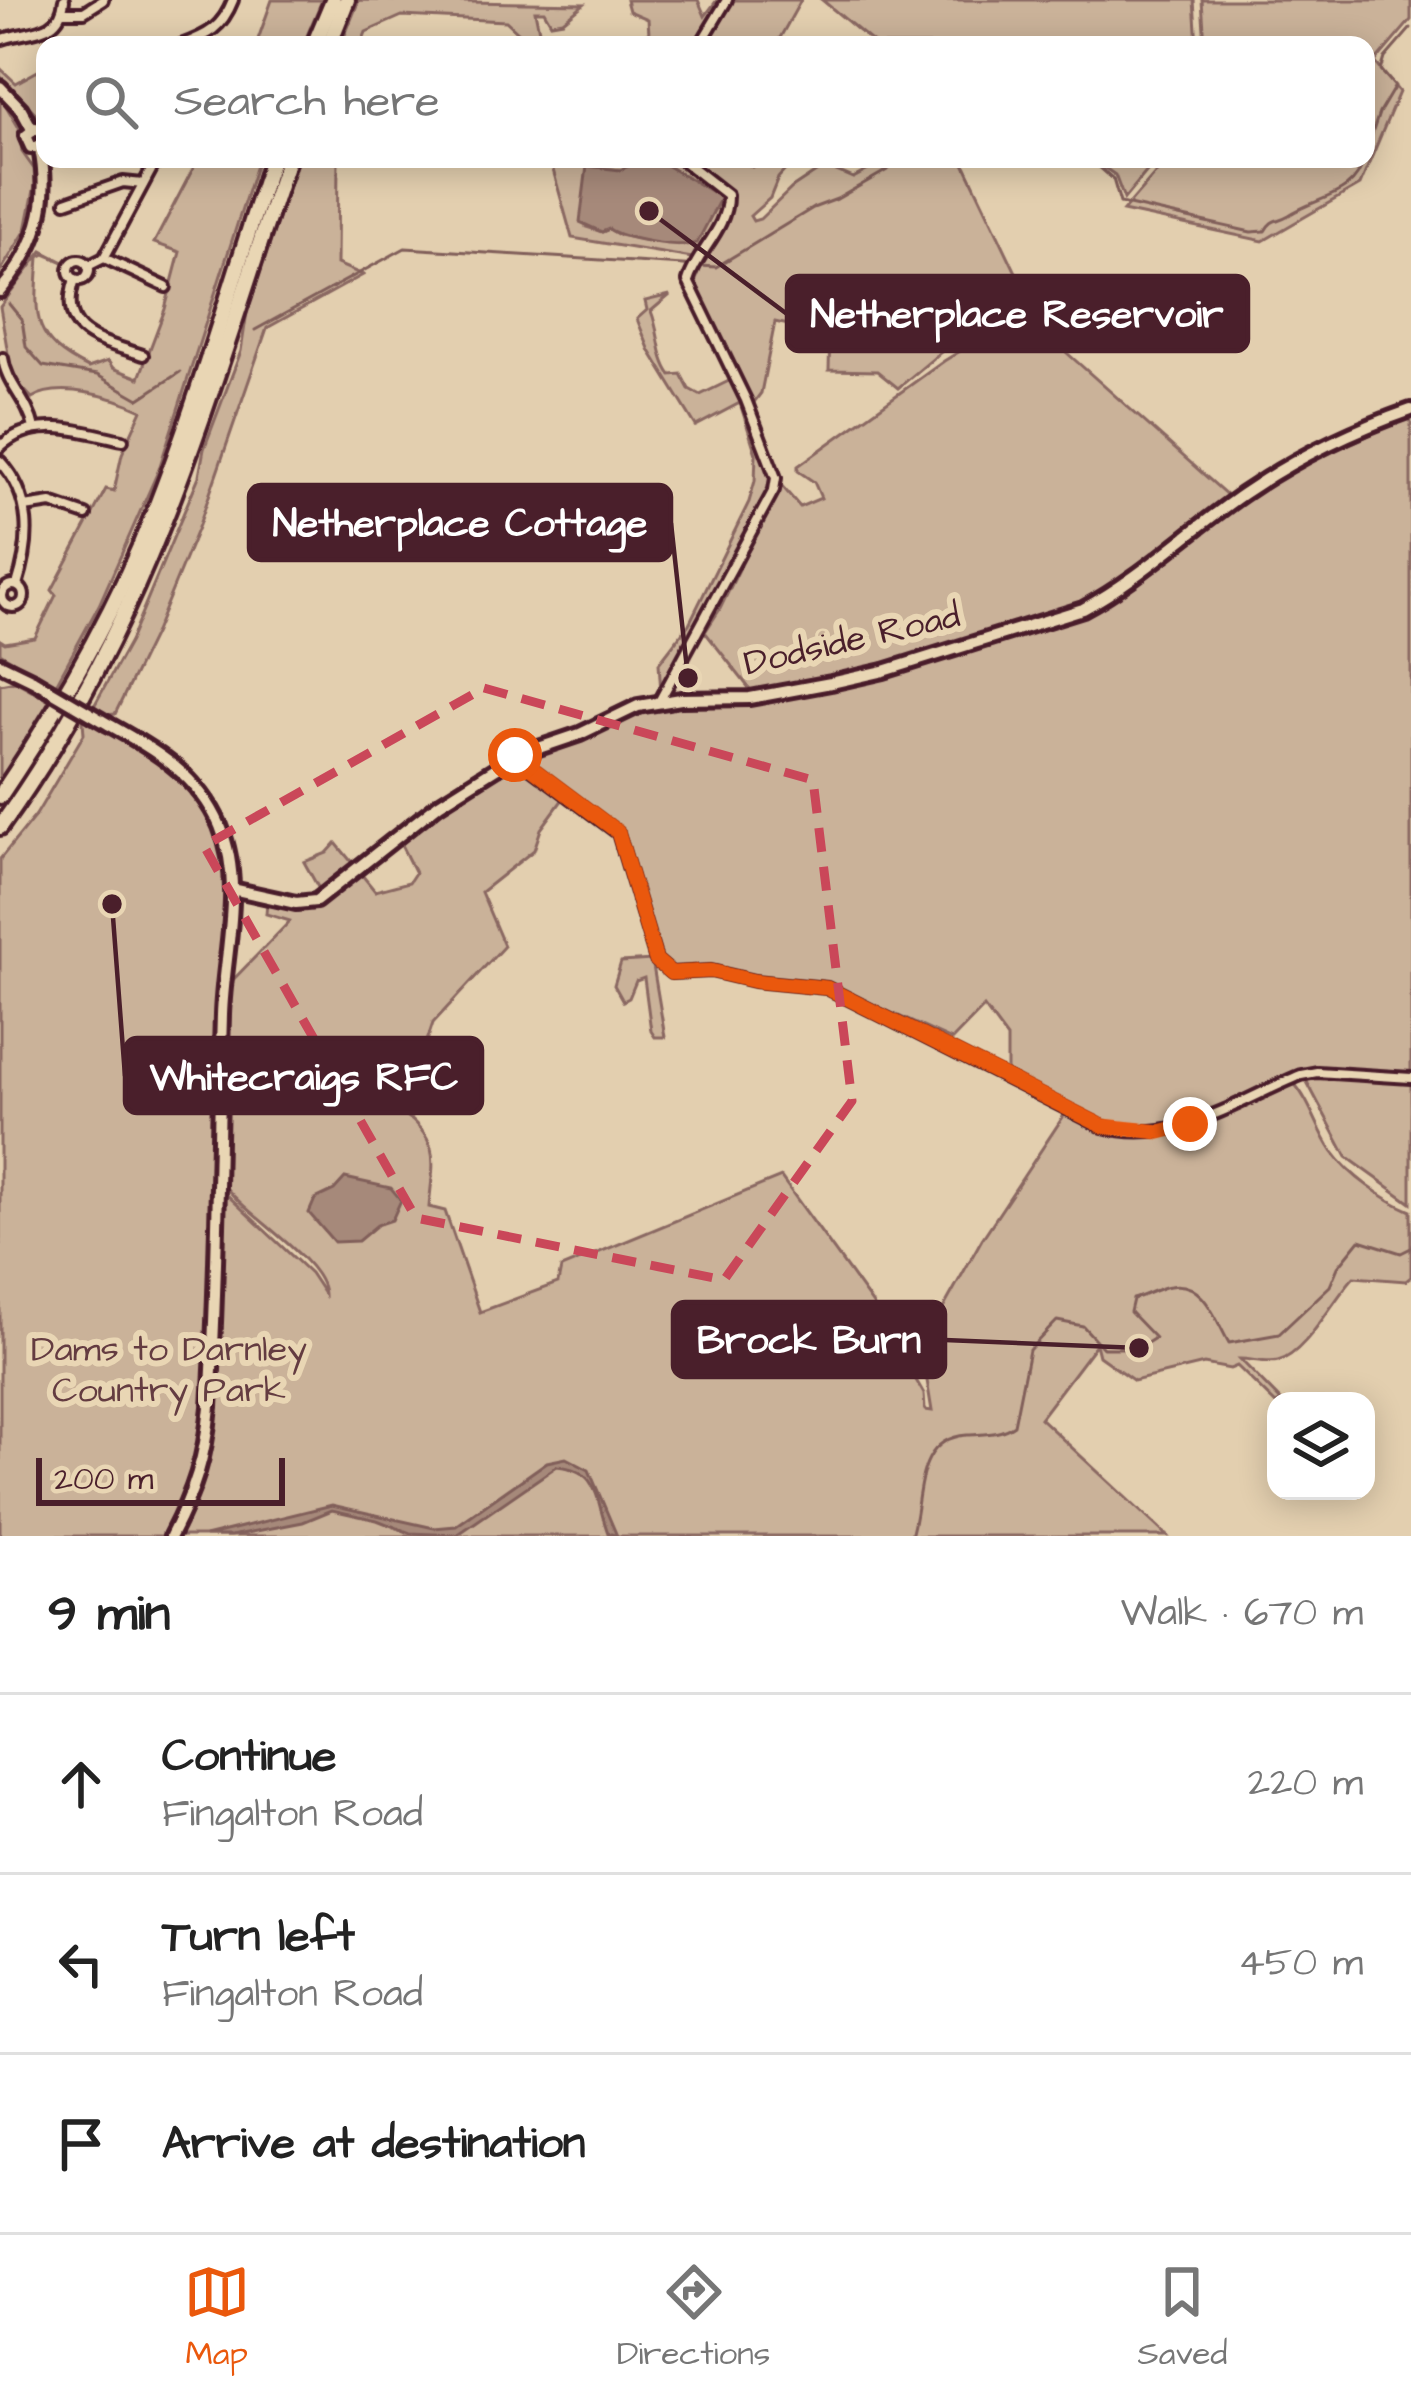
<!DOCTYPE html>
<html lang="en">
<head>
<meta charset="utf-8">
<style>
	:root { --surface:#fff; --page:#f2f2f2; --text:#222; --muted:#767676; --line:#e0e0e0; --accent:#ea580c }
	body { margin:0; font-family:"Architects Daughter",sans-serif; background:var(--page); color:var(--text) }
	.controls { position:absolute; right:36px; bottom:36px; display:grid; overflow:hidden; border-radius:24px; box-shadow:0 6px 30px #0003 }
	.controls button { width:108px; height:108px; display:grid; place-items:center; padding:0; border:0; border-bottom:3px solid var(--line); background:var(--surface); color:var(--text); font:60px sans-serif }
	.scale { position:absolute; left:36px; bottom:30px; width:249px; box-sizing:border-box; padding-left:12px; border:6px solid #4a1f2b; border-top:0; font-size:33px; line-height:42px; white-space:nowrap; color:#4a1f2b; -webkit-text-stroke:9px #e9d6b4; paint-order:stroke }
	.stop { position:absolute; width:36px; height:36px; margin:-27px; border:9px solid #ea580c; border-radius:50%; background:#fff }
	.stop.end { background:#ea580c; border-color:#fff; box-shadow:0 3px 12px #0008 }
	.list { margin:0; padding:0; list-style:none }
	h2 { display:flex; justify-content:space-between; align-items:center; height:156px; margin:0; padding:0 48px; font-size:51px }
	h2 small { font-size:39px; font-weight:400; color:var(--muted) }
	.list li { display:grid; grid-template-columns:78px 1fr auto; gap:36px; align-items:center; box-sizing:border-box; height:180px; padding:0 48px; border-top:3px solid var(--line) }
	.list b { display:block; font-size:45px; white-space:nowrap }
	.list p { margin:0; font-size:39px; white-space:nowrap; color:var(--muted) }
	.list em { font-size:39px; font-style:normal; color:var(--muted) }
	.icon { flex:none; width:66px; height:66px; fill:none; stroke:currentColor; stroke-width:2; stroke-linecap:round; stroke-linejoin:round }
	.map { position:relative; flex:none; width:1411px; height:1536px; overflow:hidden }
	.search { position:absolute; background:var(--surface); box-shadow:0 6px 30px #0003; left:36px; right:36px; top:36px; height:132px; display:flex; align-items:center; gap:30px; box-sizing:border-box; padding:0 42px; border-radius:24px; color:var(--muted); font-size:45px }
	.sheet { height:696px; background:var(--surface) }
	nav { display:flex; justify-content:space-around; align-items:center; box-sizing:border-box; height:168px; border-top:3px solid var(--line); background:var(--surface); font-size:33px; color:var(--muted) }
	nav a { display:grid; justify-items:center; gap:6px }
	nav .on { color:var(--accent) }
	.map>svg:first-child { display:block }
	.green { fill:#cab299; stroke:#8a6862; stroke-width:3; fill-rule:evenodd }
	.water { fill:#a6897a; stroke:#815f5a; stroke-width:3 }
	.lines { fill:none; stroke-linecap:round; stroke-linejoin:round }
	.stream { stroke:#815f5a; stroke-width:3 }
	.street-casing { stroke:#4a1f2b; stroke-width:16 }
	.secondary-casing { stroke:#4a1f2b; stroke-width:20 }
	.highway-casing { stroke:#4a1f2b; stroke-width:22 }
	.street { stroke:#e9d6b4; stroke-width:8 }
	.secondary { stroke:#e9d6b4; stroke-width:10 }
	.highway { stroke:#e9d6b4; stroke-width:14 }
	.secondary-bridge-casing { stroke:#4a1f2b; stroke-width:20; stroke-linecap:butt }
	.secondary-bridge { stroke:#e9d6b4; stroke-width:10 }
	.route { stroke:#ea580c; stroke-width:15 }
	.marked { fill:none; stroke:#ca4759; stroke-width:9; stroke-dasharray:24 15; stroke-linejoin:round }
	.labels { text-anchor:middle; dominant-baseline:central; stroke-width:12; stroke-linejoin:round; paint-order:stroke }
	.street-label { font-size:36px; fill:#4a1f2b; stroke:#e9d6b4 }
	.park-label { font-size:36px; fill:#643c41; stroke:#e9d6b4 }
	.leader { fill:none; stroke:#4a1f2b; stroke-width:4.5 }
	.callout-dot { fill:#4a1f2b; stroke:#e9d6b4; stroke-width:4.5 }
	.callout { fill:#4a1f2b; stroke:#4a1f2b; stroke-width:4.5 }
	.callout-label { font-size:39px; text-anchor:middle; font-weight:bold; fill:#fff }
</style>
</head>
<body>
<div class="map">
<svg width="1411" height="1536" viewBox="0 0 1411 1536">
	<rect width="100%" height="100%" fill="#e3cfaf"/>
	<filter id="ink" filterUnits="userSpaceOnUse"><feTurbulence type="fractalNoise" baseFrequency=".00833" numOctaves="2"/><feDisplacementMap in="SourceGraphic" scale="24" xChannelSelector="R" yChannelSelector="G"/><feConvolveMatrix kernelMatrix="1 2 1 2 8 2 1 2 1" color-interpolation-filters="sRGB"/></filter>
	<g filter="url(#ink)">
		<g class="green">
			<polygon points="272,0 322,0 303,45 256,45"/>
			<polygon points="359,0 584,4 563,21 551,23 544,11 535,11 542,45 532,45 506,21 402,16 366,32 361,45 341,45"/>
			<polygon points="626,0 698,0 705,16 717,0 801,0 776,45 637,45 649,34 648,19 629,11"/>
			<polygon points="822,0 1194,0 1197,45 876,45"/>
			<polygon points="1202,0 1411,0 1411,20 1375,62 1399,92 1360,185 1263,241 1123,211 1168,159 1366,159 1366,45 1205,45"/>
			<polygon points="45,67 45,102 40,110 45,123 0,76 0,68 16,83"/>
			<polygon points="0,94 21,121 2,99 19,128 22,152 34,169 35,185 26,230 0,272"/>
			<path d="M198 159H258L159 469 99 605 55 686 0 653V640L5 643 35 638 56 595 52 590 106 489 114 491 122 454 142 410C115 397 59 381 32 398L12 377 0 307 42 251 66 263 45 254 39 257C35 317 30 339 88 368L108 361 113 368 139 378 165 309 180 252 154 243Z"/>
			<polygon points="298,159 338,159 337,264 363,275 267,328 199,525 155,632 115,714 106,715 93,708 130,641 199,476 204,449 241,351 247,312"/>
			<path d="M550 159H740L752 167 769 159 788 167 778 178 770 198 750 216 753 221 760 219 792 188 825 166 853 178 889 159H962L1022 285 966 319 947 347 898 388 877 371 829 370 830 334 775 322 761 393 752 405 694 285 704 260 572 238ZM644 159 664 164 698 188 655 242 619 235 609 229 602 232 586 227 588 166 620 170Z"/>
			<polygon points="1092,159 1157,159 1124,199 1115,175"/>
			<path d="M670 295 651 311C660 333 658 358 671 375L681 374 689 389 700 395 731 380 771 478V483L712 603 661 692 659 663 689 624 749 502 755 481 756 454 740 403 696 426 650 351 637 319 647 310 645 301Z"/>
			<polygon points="1022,313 1229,497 1096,598 870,668 753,693 705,632 720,609 777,490 781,485 800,507 821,498 814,482 798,471 798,466 944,361"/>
			<path d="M1411 416V1203L1347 1157 1306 1080 1314 1075 1399 1074C1368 1071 1337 1066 1306 1071 1244 1081 1191 1141 1124 1126 1083 1117 1044 1090 1007 1071V1038L984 1007 952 1040 823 982 671 969 660 960 623 832 527 760 529 754 582 740 629 712 666 703 756 702 849 686 1095 609 1243 499 1308 463Z"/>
			<polygon points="15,681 51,701 0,782 0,684"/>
			<path d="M82 708C157 751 211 778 231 869L218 1149 223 1191 310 1273 324 1294C323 1260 245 1215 224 1185 221 1137 224 1088 227 1040 228 1019 233 1003 230 983L290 921 266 914 267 902C319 914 321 904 362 875L375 891 409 882 415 873 401 845 434 815 513 763 563 799 541 829 534 850 481 892 504 946 433 1023 403 1113C442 1142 433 1162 429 1207L445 1211 480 1312 558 1283 561 1268 781 1177 872 1303 924 1394 925 1410 932 1411 923 1356 925 1341 982 1239 1065 1114C1162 1159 1204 1123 1293 1082 1311 1102 1317 1129 1332 1151 1350 1176 1383 1199 1411 1211V1277L1406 1281 1354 1277C1333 1299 1306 1354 1278 1361 1268 1364 1251 1359 1240 1359L1281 1401 1276 1404 1237 1366 1230 1369 1204 1364 1134 1381 1099 1356 1096 1344 1040 1418 1167 1536H0V859L36 815 84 734Z"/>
			<polygon points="336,843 354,865 319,889 304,862 327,853"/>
			<polygon points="652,960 665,1037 655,1037 651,1031 644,978 636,981 629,998 623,1001 614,985 621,962"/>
		</g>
		<g class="water">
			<path d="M644 159 664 164 721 197 697 243C679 249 621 238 609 229L602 232 580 222 587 166 620 170Z"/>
			<polygon points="345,1178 391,1188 401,1200 392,1220 377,1225 358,1241 334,1242 309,1213 315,1199 334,1190"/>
			<path d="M566 1458 589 1470 617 1536 608 1533C595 1498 600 1470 557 1466L457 1535 410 1533 377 1520 332 1510 303 1522 231 1536H205L332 1505 434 1528 456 1526 547 1462Z"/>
		</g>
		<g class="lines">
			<g class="stream">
				<polyline points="1366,152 1379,113 1395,86 1381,71 1385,58 1411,28"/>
				<path d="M1090 159 1113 179 1120 203 1251 232 1265 231C1272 218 1277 222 1289 215 1318 196 1355 197 1364 159"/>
				<polyline points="9,304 22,320 26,347 43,366 97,375 139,399 180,372"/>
				<polyline points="255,330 405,248 716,267 813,208 837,199 889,169 898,159"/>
				<path d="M911 1536C923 1499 913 1439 967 1435 984 1434 1000 1435 1014 1425L1029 1350 1057 1321 1083 1326 1103 1348H1139L1155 1338 1130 1312 1133 1299C1145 1296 1158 1288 1170 1286 1204 1279 1216 1321 1229 1343L1279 1334 1330 1286 1338 1267 1360 1240 1401 1253 1411 1248"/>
			</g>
			<defs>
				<g id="street">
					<polyline points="63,12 84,12 103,0"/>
					<path d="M0 40C26 29 60 38 64 0"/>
					<path d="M181 45C208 35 222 28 233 0"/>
					<polyline points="700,45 727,0"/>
					<polyline points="66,202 123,182 143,184"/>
					<polyline points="104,258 166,287"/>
					<circle cx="79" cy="270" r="10"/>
					<polyline points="88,266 104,258 157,159"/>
					<path d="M75 279C56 335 101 341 143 355"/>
					<path d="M3 358C6 384 28 400 34 428"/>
					<path d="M0 447C34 414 82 432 123 440"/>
					<path d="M0 461C33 497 31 541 17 585"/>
					<polyline points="25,507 51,503 86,515"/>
					<circle cx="13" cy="596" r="11"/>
					<path d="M660 700 774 490 776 478 746 400 688 281C697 251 728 229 727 195L681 159"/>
					<path d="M515 756 618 833 656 960 671 973 711 971 754 981 827 988 1103 1127C1176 1146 1237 1101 1301 1075L1317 1072 1411 1078"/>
				</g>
				<g id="secondary">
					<polyline points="0,87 21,109 32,129"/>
					<polyline points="43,147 31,147 26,136 36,128 45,132"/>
					<path d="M0 291C37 249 51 203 40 149"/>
					<polyline points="0,664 33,680"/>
					<path d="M108 724C154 750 198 774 220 826 245 886 224 952 222 1015 218 1145 218 1276 210 1407 205 1458 195 1490 171 1536"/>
					<path d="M232 889 296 903 316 901 439 804 515 756 580 734 638 706 681 699 750 698 831 683 884 671 1083 609C1141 578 1189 531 1243 494 1294 459 1354 430 1411 410"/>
				</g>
				<g id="highway">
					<polyline points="314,45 333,0"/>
					<polyline points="329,45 347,0"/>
					<path d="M0 796C60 707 114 614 153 515 199 399 233 277 272 159"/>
					<path d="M0 827C151 618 207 398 288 159"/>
				</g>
			</defs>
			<use href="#street" class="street-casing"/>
			<use href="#secondary" class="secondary-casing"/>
			<use href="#highway" class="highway-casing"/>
			<use href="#street" class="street"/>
			<use href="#secondary" class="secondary"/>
			<use href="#highway" class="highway"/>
			<defs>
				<polyline id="secondary-bridge" points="33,680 108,724"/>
			</defs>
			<use href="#secondary-bridge" class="secondary-bridge-casing"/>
			<use href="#secondary-bridge" class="secondary-bridge"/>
		</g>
	</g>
	<g class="lines" filter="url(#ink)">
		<polyline class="route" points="515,755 618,832 656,960 671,973 711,971 754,981 827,988 1103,1126 1160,1132 1190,1124"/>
	</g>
	<path class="marked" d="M484 688 813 780 852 1101 724 1280 416 1218 204 846Z"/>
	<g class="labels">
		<g class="street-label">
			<text transform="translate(852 640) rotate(-13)">Dodside Road</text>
		</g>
		<g class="park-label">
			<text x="169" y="1349">Dams to Darnley<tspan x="169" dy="41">Country Park</tspan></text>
		</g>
	</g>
	<path class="leader" d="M649 211L787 314M688 678L671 523M112 904L125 1076M1139 1348L945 1340"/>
	<g class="callout-dot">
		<circle cx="649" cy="211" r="12"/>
		<circle cx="688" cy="678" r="12"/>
		<circle cx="112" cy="904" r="12"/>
		<circle cx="1139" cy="1348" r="12"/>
	</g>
	<g class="callout">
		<rect x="787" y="276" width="461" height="75" rx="12"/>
		<rect x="249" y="485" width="422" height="75" rx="12"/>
		<rect x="125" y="1038" width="357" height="75" rx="12"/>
		<rect x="673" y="1302" width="272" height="75" rx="12"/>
	</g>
	<g class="callout-label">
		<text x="1017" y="327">Netherplace Reservoir</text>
		<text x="460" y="536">Netherplace Cottage</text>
		<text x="304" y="1090">Whitecraigs RFC</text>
		<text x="809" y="1353">Brock Burn</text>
	</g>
</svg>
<div class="controls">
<button><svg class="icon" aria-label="layers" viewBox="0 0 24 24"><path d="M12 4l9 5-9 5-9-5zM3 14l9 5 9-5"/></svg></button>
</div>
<div class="scale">200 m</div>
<div class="stop" style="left:515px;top:755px"></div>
<div class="stop end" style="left:1190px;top:1124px"></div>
<div class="search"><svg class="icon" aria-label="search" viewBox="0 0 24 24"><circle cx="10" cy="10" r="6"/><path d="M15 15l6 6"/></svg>Search here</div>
</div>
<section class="sheet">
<h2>9 min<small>Walk · 670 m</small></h2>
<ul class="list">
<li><svg class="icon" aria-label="ahead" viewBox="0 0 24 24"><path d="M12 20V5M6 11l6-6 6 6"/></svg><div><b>Continue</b><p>Fingalton Road</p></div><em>220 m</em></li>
<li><svg class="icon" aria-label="left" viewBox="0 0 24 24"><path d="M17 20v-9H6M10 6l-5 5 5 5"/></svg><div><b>Turn left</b><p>Fingalton Road</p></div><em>450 m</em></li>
<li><svg class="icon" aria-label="arrive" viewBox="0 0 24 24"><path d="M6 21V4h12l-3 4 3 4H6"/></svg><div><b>Arrive at destination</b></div></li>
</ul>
</section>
<nav>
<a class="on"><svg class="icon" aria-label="map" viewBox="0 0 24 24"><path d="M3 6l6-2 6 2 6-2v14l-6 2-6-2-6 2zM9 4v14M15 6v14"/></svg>Map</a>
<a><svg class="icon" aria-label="directions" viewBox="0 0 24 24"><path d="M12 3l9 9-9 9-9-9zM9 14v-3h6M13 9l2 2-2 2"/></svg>Directions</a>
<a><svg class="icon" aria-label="saved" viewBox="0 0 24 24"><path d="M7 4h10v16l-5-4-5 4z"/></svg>Saved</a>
</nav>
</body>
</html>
